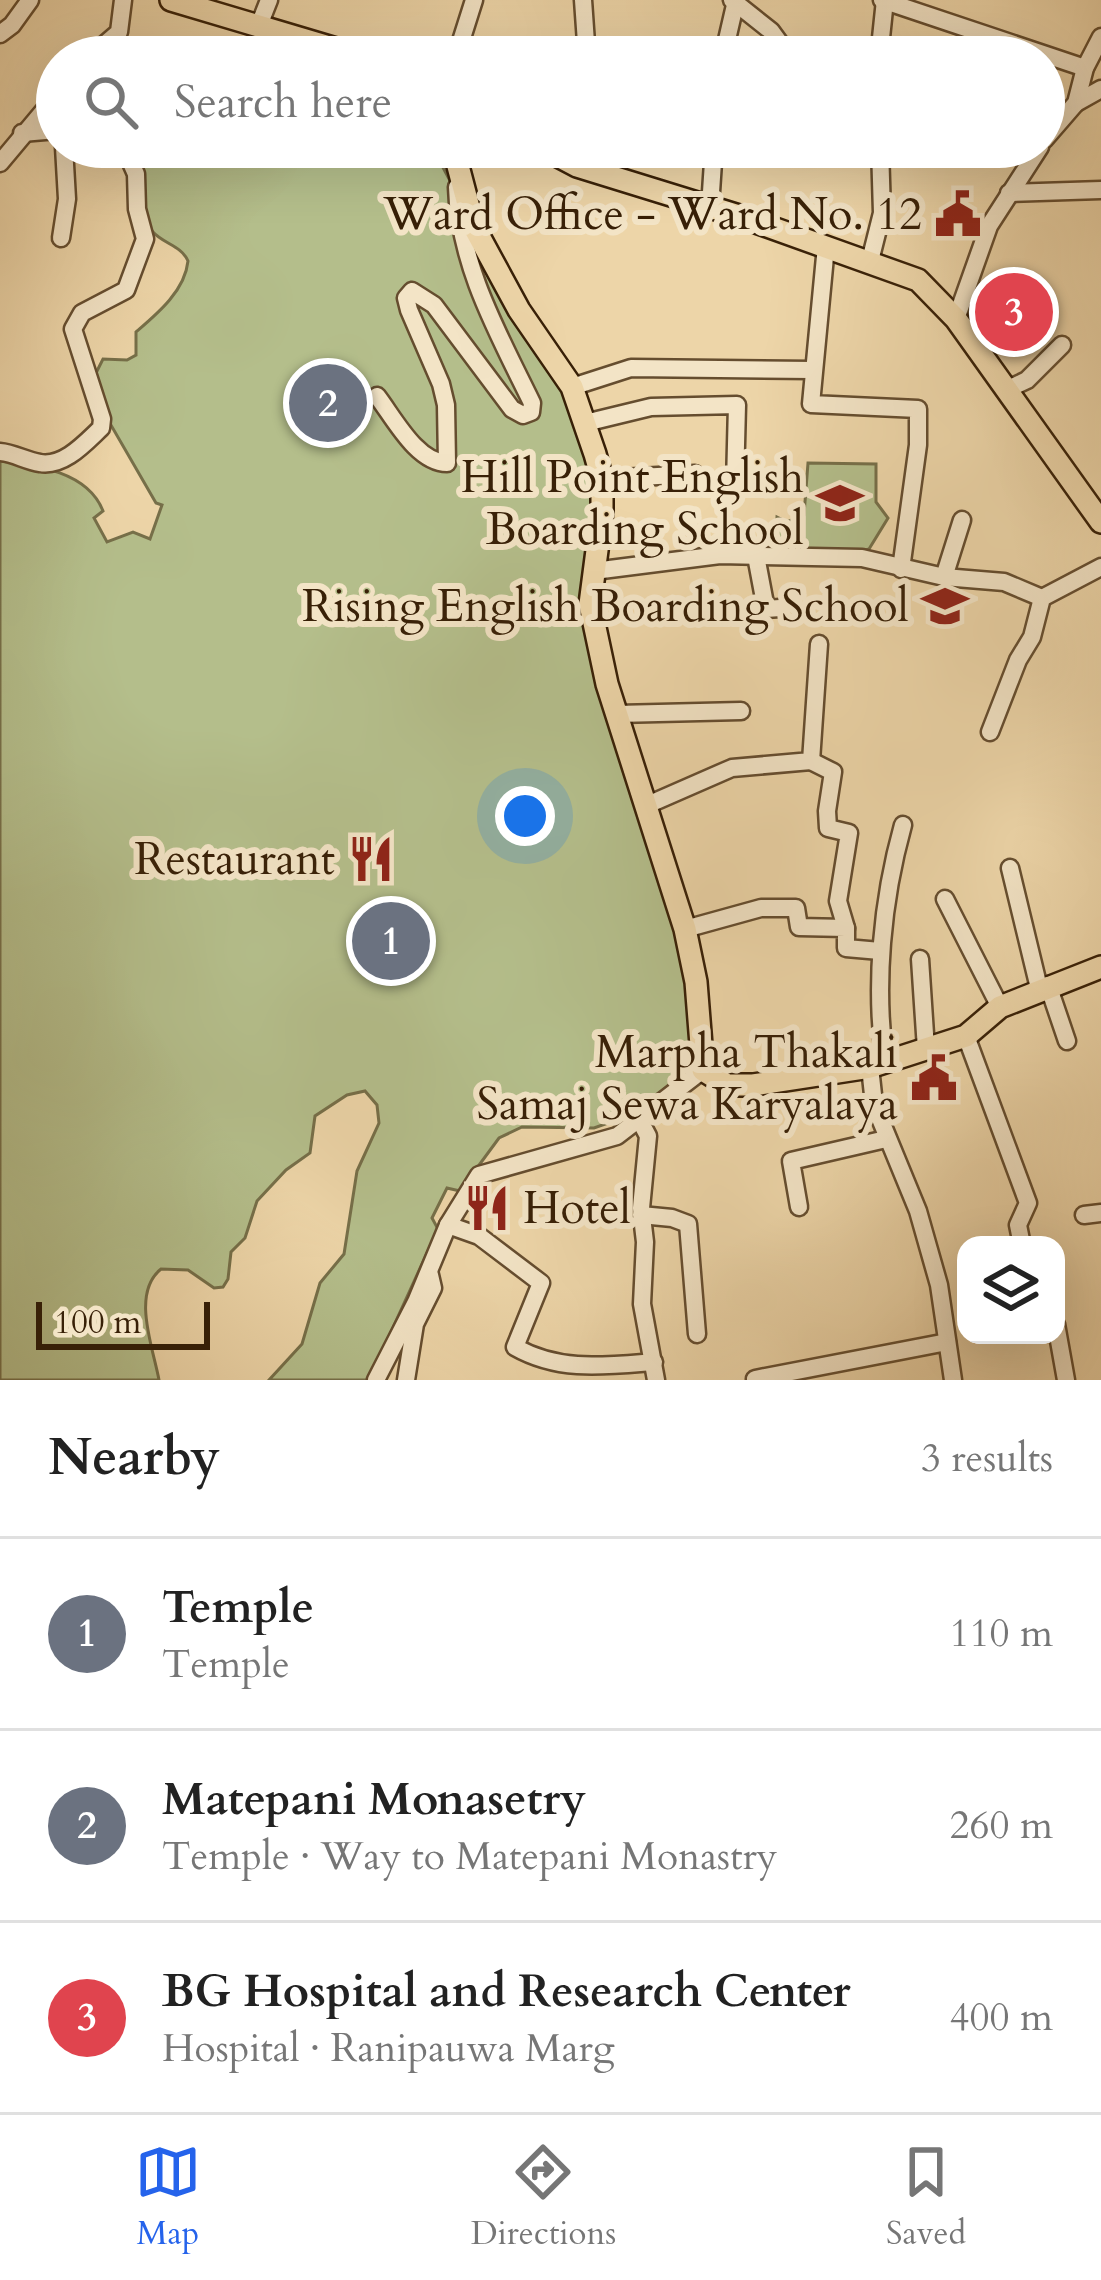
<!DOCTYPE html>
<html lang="en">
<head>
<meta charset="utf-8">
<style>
	:root { --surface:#fff; --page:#f2f2f2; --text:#222; --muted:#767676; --line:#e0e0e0; --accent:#2563eb }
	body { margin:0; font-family:Cardo,serif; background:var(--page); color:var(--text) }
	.controls { position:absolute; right:36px; bottom:36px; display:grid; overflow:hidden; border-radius:24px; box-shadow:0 12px 48px #0002 }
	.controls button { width:108px; height:108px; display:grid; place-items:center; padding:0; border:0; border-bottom:3px solid var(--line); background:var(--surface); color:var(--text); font:60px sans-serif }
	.scale { position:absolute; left:36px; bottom:30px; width:174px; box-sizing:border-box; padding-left:12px; border:6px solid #382007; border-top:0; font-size:33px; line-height:42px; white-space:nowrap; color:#382007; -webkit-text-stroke:9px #f3e4c6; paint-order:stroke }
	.you { position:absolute; left:525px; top:816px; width:42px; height:42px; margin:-30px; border:9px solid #fff; border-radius:50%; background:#1a73e8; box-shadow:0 0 0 18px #1a73e833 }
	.badge { display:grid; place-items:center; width:78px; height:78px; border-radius:50%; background:var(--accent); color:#fff; font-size:39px; font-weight:700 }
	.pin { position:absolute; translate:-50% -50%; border:6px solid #fff; box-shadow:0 3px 12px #0006 }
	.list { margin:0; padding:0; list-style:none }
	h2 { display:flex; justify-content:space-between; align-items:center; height:156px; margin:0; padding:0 48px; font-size:51px }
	h2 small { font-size:39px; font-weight:400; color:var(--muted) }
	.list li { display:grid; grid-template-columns:78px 1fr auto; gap:36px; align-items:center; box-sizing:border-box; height:192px; padding:0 48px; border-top:3px solid var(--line) }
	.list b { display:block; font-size:45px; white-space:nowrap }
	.list p { margin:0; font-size:39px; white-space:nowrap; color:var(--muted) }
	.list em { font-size:39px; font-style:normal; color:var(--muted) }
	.icon { flex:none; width:66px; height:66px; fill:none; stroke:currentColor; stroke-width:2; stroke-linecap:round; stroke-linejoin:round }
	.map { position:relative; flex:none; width:1101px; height:1380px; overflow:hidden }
	.search { position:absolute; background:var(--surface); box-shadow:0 12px 48px #0002; left:36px; right:36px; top:36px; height:132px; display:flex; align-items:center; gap:30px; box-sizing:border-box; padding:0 42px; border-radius:66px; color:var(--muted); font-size:45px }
	.sheet { height:732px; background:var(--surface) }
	nav { display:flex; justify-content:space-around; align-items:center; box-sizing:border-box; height:168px; border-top:3px solid var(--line); background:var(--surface); font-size:33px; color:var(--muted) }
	nav a { display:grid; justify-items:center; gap:6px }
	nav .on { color:var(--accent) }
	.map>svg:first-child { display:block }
	.green { fill:#b4be8b; stroke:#766f49; stroke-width:3 }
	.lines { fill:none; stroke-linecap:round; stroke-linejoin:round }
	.minor-casing { stroke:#654d2f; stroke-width:21 }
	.major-casing { stroke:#382007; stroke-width:26 }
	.minor { stroke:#f3e4c6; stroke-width:16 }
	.major { stroke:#edd5a8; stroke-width:21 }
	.labels { text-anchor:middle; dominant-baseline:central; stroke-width:12; stroke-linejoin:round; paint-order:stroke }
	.poi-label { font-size:45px; fill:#382007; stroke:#f3e4c6; text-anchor:end }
</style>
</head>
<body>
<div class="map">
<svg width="1101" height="1380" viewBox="0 0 1101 1380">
	<rect width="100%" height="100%" fill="#edd5a8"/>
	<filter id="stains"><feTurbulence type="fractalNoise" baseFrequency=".00167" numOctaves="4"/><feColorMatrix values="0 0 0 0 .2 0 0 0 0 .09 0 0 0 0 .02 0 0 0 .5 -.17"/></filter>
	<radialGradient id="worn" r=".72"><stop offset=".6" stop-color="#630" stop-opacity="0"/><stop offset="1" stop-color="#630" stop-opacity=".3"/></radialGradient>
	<g class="green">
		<path d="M128 147H432L522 315 568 386 594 463 582 603 689 980 694 1042 689 1067 637 1113 594 1128 522 1127 499 1138 460 1191 447 1188 432 1218 438 1229 369 1380H269L302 1344 320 1283 344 1254 357 1171 379 1123 377 1105 365 1091 347 1095 315 1116 310 1153 286 1170 257 1201 245 1238 231 1252 228 1279 223 1287 214 1288 188 1270 161 1269C131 1293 153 1347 159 1380H0V461C37 465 88 472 103 511L94 518 107 542 133 532 150 539 162 505 156 503 108 420 95 375 103 359 127 360 136 355V332C157 314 185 291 188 261 181 245 163 244 152 231 135 212 134 172 128 147Z"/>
		<polygon points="808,463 876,464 876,502 888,518 869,549 854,554 775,550 777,517 787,522 804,515"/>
	</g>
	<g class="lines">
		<defs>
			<g id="minor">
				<polyline points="583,0 587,57"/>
				<polyline points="732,0 771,31 790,57"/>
				<polyline points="882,0 1085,68"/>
				<polyline points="258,28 269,0"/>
				<polyline points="0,34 12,25 30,0"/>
				<polyline points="90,57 119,32 123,0"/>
				<polyline points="456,57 474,0"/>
				<polyline points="723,57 735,5"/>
				<polyline points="879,57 885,0"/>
				<polyline points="1076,103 1101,89"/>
				<polyline points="22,133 57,130"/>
				<polyline points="1044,140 1076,103 1085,68 1101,37"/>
				<polyline points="883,157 894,149 909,147"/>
				<polyline points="0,163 57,95"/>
				<polyline points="1009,193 1101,190"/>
				<polyline points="710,207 714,147"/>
				<polyline points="61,238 67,199 64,147"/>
				<polyline points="826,246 811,404 918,409 918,445 901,569"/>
				<polyline points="870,261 882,213 880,147"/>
				<polyline points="956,319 989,226 1040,147"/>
				<polyline points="572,387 631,368 812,370"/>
				<polyline points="1006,390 1027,380 1062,345"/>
				<path d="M377 396C394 418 417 463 447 463L446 405 441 384 409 310 406 298 412 291 434 305 512 409 523 415 531 412 532 403C498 333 459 265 457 187"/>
				<polyline points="585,423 651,407 737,405 735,484"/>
				<path d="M0 452C14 453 26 461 40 463 64 467 85 443 101 428L102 419 73 329 82 313 126 290 145 239 137 209 136 174 124 147"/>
				<polyline points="602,479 695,474"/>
				<polyline points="756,556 766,609 780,608"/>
				<polyline points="594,571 720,555 862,558 944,577 1004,582 1042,598"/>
				<polyline points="944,577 962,520"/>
				<polyline points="617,714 741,711"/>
				<polyline points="990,732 1018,660 1032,637 1042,598 1101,567"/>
				<polyline points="811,761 833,772 827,811 828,828 849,833 838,901 846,928"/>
				<polyline points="645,806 732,768 811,761 819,644"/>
				<polyline points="1010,868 1039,988"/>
				<polyline points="945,899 1000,1007"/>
				<polyline points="685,929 761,908 796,908 799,927 846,928 846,948 880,951"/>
				<polyline points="920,959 926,1049"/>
				<polyline points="1048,985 1067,1041"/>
				<polyline points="966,1036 1028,1203 1018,1225 1022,1245"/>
				<path d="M885 1063C874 985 882 900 903 825"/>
				<polyline points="870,1067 874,1104 918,1211 939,1285 953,1380"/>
				<polyline points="639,1119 648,1136 641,1208 645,1242 642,1304 656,1380"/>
				<polyline points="799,1207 791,1161 886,1139"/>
				<polyline points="641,1215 672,1218 688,1224 697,1334"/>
				<polyline points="1084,1215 1101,1213"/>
				<path d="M448 1225 479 1236 541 1283 515 1347C559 1372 604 1366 654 1362"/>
				<polyline points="1056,1324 1066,1380"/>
				<polyline points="755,1379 947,1342"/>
				<polyline points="376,1380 416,1302 448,1225 479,1175 617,1136 703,1070"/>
				<polyline points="406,1380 415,1324 433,1288 430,1275"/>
			</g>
			<g id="major">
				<polyline points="171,0 363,57"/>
				<polyline points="453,147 474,227 519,310 572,387 595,454 602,479 602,512 590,604 607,684 685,929 696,982 703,1070 727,1085 753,1085 870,1067 966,1036 1000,1007 1101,967"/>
				<polyline points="541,147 577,166 739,216 918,280 956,319 1101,522"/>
			</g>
		</defs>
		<use href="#minor" class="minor-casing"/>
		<use href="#major" class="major-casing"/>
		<use href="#minor" class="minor"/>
		<use href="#major" class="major"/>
	</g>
	<defs>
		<symbol id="civic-bare" viewBox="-9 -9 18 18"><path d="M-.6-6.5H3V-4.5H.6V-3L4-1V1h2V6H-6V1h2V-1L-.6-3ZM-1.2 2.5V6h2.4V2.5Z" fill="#8f2418" stroke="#f3e4c6" stroke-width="2.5" paint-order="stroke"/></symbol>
		<symbol id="school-bare" viewBox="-9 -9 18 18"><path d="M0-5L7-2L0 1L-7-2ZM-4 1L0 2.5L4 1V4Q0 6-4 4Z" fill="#8f2418" stroke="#f3e4c6" stroke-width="2.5" paint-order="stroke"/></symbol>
		<symbol id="restaurant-bare" viewBox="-9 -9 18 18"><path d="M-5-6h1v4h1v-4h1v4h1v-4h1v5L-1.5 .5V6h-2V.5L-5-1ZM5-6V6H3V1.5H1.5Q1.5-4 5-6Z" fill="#8f2418" stroke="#f3e4c6" stroke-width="2.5" paint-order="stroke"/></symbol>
	</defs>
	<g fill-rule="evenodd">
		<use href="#civic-bare" x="925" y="181" width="66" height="66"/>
		<use href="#school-bare" x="807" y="470" width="66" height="66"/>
		<use href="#school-bare" x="912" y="573" width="66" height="66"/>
		<use href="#restaurant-bare" x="338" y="826" width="66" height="66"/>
		<use href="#civic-bare" x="901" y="1045" width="66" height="66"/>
		<use href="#restaurant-bare" x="454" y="1175" width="66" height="66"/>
	</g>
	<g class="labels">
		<g class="poi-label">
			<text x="922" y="214">Ward Office - Ward No. 12</text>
			<text x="804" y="477">Hill Point English<tspan x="804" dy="52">Boarding School</tspan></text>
			<text x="909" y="606">Rising English Boarding School</text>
			<text x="335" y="859">Restaurant</text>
			<text x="898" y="1052">Marpha Thakali<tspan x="898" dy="52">Samaj Sewa Karyalaya</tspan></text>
			<text x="523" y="1208" text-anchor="start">Hotel</text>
		</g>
	</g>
	<rect width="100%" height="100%" filter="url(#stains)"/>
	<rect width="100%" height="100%" fill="url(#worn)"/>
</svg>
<div class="controls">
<button><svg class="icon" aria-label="layers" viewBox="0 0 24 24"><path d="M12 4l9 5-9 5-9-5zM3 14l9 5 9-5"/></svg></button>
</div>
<div class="scale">100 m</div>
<div class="you"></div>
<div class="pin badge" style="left:391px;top:941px;background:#6b7280">1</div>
<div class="pin badge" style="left:328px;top:403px;background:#6b7280">2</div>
<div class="pin badge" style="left:1014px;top:312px;background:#e0444e">3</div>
<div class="search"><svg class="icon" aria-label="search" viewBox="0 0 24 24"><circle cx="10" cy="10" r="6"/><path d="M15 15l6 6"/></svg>Search here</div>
</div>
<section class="sheet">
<h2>Nearby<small>3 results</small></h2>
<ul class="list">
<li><span class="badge" style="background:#6b7280">1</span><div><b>Temple</b><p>Temple</p></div><em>110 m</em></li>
<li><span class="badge" style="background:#6b7280">2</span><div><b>Matepani Monasetry</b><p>Temple · Way to Matepani Monastry</p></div><em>260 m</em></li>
<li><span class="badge" style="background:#e0444e">3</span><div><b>BG Hospital and Research Center</b><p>Hospital · Ranipauwa Marg</p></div><em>400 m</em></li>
</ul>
</section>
<nav>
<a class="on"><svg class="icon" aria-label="map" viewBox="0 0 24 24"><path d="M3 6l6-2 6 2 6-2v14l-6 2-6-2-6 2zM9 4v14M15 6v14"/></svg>Map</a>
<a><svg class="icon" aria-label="directions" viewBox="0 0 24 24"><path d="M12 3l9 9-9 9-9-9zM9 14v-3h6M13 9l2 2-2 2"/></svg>Directions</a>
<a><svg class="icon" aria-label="saved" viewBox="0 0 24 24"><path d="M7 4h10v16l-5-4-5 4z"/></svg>Saved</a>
</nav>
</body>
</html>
